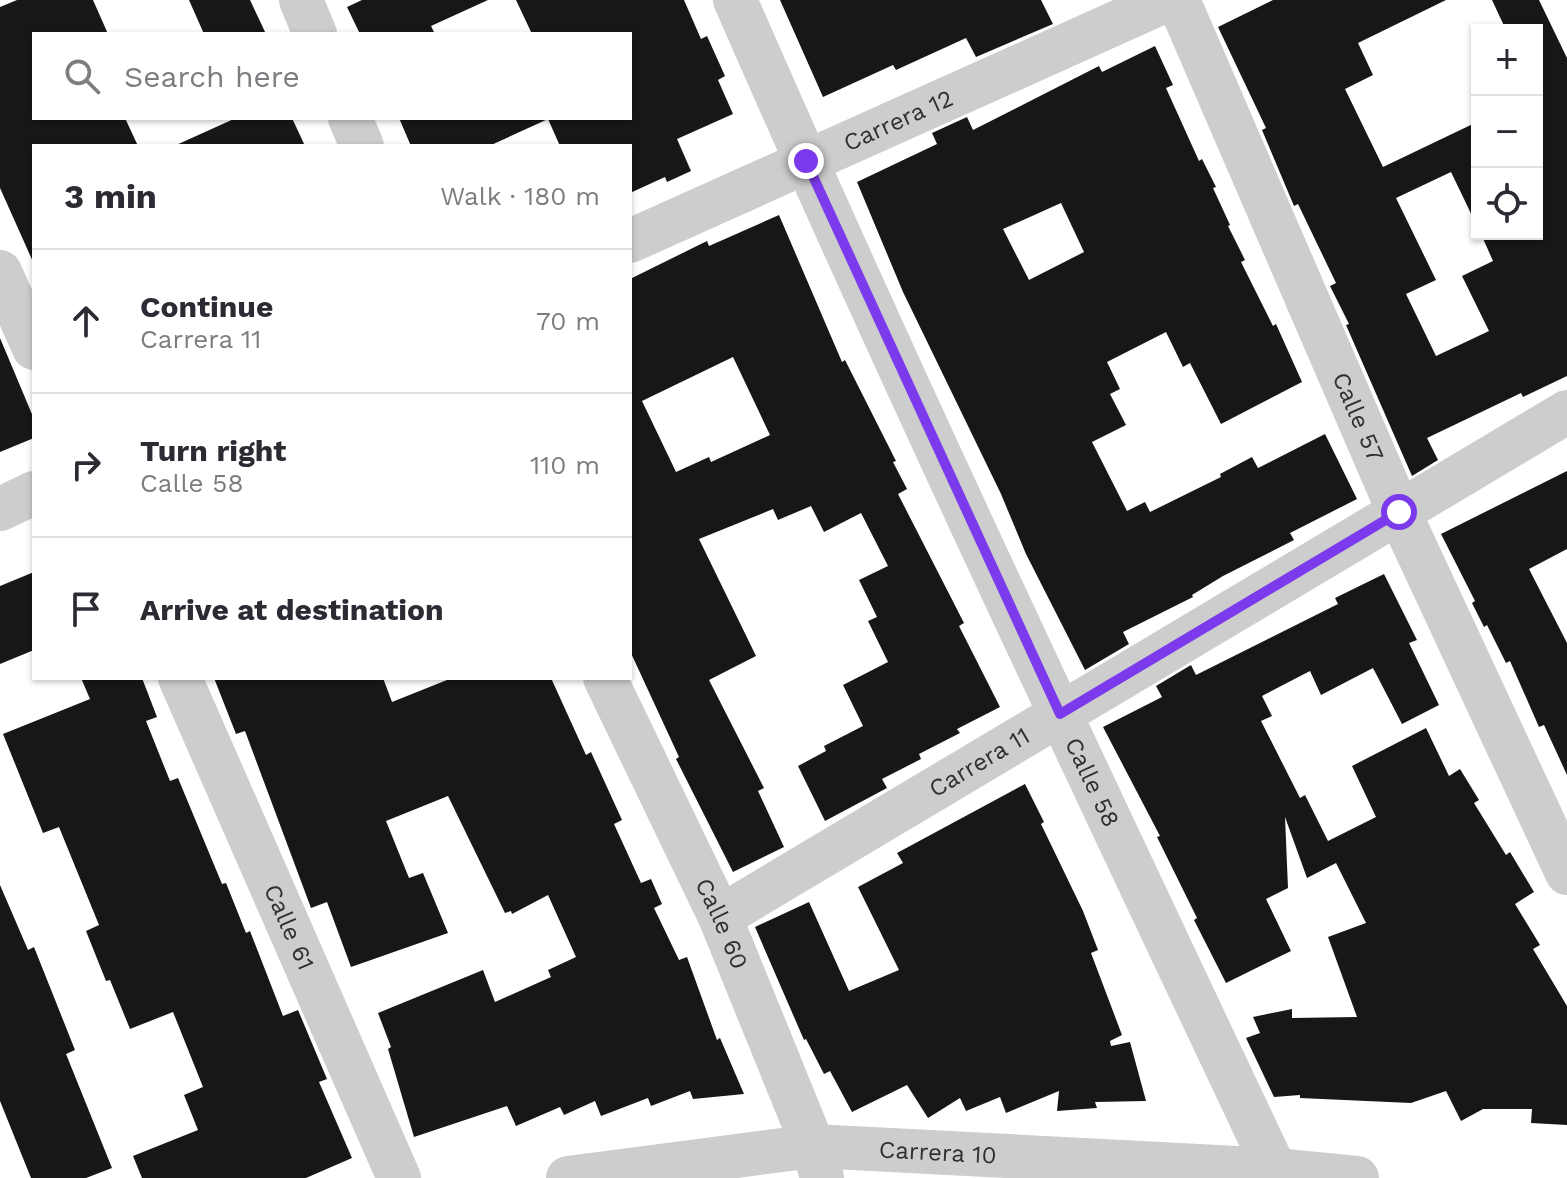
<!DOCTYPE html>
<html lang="en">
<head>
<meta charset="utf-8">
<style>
	:root { --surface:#fff; --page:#f2f2f3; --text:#2b2b33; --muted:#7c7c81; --line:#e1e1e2 }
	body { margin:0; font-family:"Work Sans",sans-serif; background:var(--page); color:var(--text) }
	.controls { position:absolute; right:24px; top:24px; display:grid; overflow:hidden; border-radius:0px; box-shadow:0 2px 6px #0004 }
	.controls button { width:72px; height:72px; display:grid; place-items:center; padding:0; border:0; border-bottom:2px solid var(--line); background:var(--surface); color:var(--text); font:40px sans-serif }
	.stop { position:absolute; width:24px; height:24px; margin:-18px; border:6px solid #7c3aed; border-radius:50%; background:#fff }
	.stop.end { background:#7c3aed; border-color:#fff; box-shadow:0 2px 8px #0008 }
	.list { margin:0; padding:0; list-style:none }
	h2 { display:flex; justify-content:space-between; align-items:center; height:104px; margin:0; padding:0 32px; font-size:34px }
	h2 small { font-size:26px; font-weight:400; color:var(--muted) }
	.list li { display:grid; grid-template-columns:52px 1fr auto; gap:24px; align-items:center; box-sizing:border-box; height:144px; padding:0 32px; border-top:2px solid var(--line) }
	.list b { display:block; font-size:30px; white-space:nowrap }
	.list p { margin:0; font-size:26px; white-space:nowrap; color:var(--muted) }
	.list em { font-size:26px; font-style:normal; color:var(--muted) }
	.icon { flex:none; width:44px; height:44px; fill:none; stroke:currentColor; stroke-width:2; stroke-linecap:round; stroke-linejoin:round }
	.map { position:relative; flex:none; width:1567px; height:1178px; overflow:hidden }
	.search { position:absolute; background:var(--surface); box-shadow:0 2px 6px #0004; left:32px; top:32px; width:600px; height:88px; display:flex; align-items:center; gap:20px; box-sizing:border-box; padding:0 28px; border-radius:0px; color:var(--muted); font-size:30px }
	.panel { position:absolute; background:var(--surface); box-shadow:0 2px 6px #0004; left:32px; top:144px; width:600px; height:536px; border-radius:0px }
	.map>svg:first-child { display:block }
	.building { fill:#171717; fill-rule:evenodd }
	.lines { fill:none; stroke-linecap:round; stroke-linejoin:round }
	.minor { stroke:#cdcdcd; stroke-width:44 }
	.route { stroke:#7c3aed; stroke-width:10 }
	.labels { text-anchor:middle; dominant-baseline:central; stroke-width:8; stroke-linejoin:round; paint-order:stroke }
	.street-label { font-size:24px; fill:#303030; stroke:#fff }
</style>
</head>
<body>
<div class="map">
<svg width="1567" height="1178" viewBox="0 0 1567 1178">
	<rect width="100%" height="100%" fill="#fff"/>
	<g class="building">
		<polygon points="17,0 93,0 108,34 34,34 34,118 125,118 138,146 34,146 34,264 0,188 0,7"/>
		<polygon points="189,0 250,0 266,34 204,34"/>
		<polygon points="362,0 488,0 431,26 435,34 360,34 347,7"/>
		<polygon points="516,0 684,0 701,39 707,36 725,76 718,80 733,114 677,139 691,171 667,182 665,177 630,193 630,146 560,146 548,119 489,146 411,146 399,118 630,118 630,34 532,34"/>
		<polygon points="780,0 1041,0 1053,24 976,57 966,38 896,70 893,65 823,97"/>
		<polygon points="1273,0 1446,0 1358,43 1373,75 1345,89 1383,167 1477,122 1477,226 1451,172 1396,198 1436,280 1406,294 1436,356 1489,331 1462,276 1493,261 1481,234 1537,234 1537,30 1506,30 1492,0 1539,0 1567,58 1567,376 1523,397 1521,393 1427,438 1438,460 1412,476 1346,325 1349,324 1330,286 1336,283 1298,204 1294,206 1262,130 1266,128 1218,27"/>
		<path d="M1155 46 1173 85 1166 88 1199 161 1202 159 1216 187 1213 188 1230 225 1228 226 1245 260 1241 262 1273 326 1276 324 1302 382 1221 424 1190 363 1183 367 1166 332 1107 362 1120 389 1110 394 1126 425 1092 442 1127 511 1145 502 1150 512 1221 477 1220 474 1252 457 1258 468 1325 434 1357 499 1290 533 1294 540 1223 576 1192 595 1193 597 1123 632 1129 644 1085 670 1026 554 1001 494 903 292 857 182 937 144 932 133 967 117 973 130 1099 66 1102 72ZM1061 203 1084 252 1029 280 1003 229Z"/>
		<polygon points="236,118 292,118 305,146 174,146"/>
		<path d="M779 215 842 362 845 360 896 461 893 462 907 489 898 494 964 623 959 626 1000 707 957 729 960 733 919 754 921 759 882 779 887 788 825 821 798 766 826 751 824 746 863 726 843 685 888 662 868 621 877 617 859 580 888 566 861 513 824 532 811 506 778 520 773 509 699 539 756 656 709 680 764 788 758 791 784 847 733 872 676 759 679 757 630 651V279L707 241 709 246ZM733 357 770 435 711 462 709 457 676 472 642 401Z"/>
		<polygon points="0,338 34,419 34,438 0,452"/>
		<polygon points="1567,471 1567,549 1529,569 1567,643 1567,775 1544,725 1539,727 1510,661 1506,663 1487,625 1484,627 1472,603 1475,601 1441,534"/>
		<polygon points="34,572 34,650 0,664 0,586"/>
		<polygon points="1384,574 1417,640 1409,643 1439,705 1402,724 1373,668 1321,695 1310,671 1262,696 1272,716 1261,721 1300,798 1305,795 1328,841 1376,817 1352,766 1426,728 1449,776 1460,769 1479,800 1474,803 1506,855 1510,852 1534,892 1515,904 1540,945 1533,949 1567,1006 1567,1125 1531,1123 1532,1109 1483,1109 1461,1121 1446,1091 1411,1103 1300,1098 1300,1095 1274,1097 1246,1038 1260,1033 1253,1017 1292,1009 1292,1018 1357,1017 1328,937 1366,923 1336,863 1307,878 1285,817 1288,888 1266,899 1291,951 1226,983 1194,920 1197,918 1157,837 1160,836 1103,727 1162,697 1156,686 1191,665 1196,675 1338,604 1335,598"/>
		<polygon points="81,678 142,678 157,717 146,721 170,781 178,778 222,884 226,883 246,933 250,931 283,1016 298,1010 327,1079 319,1082 352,1158 306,1178 142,1178 133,1156 198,1130 184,1095 203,1087 173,1012 130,1029 110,980 106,981 86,931 99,925 59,827 43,833 3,734 90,699"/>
		<polygon points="214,678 383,678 392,702 452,678 551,678 586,755 591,752 622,820 614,824 641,883 651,879 662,904 654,908 679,960 687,957 717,1040 720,1038 744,1094 693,1099 690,1091 651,1106 648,1098 601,1116 595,1101 564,1115 560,1107 516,1126 507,1106 414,1137 388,1049 391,1047 378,1013 483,970 495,1002 551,977 548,970 576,957 548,895 512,914 511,911 505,913 448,796 386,821 409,878 423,873 448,933 351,967 327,902 311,908 245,731 236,734"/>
		<polygon points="1025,784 1044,822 1041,824 1083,911 1098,950 1091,953 1122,1035 1110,1041 1111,1046 1130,1042 1146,1101 1095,1102 1097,1108 1057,1111 1059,1091 1006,1113 1000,1097 966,1111 960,1098 928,1118 907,1085 852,1112 830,1071 824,1074 806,1039 804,1040 755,927 809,902 849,991 899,970 858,887 903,863 897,853"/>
		<polygon points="0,885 28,950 34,947 75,1050 66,1054 112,1168 86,1178 31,1178 0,1101"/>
	</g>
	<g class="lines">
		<g class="minor">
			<polyline points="301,0 315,34"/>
			<path id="s1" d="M735 0C907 394 1092 782 1275 1170"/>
			<path id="s2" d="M1178 0 1399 512 1567 873"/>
			<polyline points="350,118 362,146"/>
			<path id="s3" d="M630 241 1167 0"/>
			<polyline points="0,272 34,348"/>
			<polyline points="0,509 34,493"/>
			<path id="s4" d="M180 678 399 1178"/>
			<path id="s5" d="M605 678 720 917 813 1146 822 1178"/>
			<path id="s6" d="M720 917 1567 412"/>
			<path id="s7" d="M568 1178 813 1146 1275 1170 1357 1178"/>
		</g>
	</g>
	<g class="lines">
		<polyline class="route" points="806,161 1060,714 1399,512"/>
	</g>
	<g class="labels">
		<g class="street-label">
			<text stroke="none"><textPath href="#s3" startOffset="294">Carrera 12</textPath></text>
			<text stroke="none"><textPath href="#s2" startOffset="454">Calle 57</textPath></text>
			<text stroke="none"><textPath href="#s6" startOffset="302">Carrera 11</textPath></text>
			<text stroke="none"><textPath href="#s1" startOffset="860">Calle 58</textPath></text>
			<text stroke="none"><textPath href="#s5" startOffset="272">Calle 60</textPath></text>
			<text stroke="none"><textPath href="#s4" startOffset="272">Calle 61</textPath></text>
			<text stroke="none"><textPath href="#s7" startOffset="372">Carrera 10</textPath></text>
		</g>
	</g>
</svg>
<div class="controls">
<button>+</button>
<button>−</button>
<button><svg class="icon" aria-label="locate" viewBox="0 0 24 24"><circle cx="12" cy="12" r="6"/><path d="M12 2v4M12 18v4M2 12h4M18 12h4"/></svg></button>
</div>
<div class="stop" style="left:1399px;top:512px"></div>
<div class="stop end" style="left:806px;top:161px"></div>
<div class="search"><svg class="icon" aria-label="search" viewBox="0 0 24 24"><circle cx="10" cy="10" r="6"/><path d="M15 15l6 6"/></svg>Search here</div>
<section class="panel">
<h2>3 min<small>Walk · 180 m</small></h2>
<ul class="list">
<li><svg class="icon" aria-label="ahead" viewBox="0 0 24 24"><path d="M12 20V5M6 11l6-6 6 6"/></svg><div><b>Continue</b><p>Carrera 11</p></div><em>70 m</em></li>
<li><svg class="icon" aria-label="right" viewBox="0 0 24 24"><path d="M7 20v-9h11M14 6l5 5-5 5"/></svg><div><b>Turn right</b><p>Calle 58</p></div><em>110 m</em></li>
<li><svg class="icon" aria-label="arrive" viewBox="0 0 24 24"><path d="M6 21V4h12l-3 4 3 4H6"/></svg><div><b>Arrive at destination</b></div></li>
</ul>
</section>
</div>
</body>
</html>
